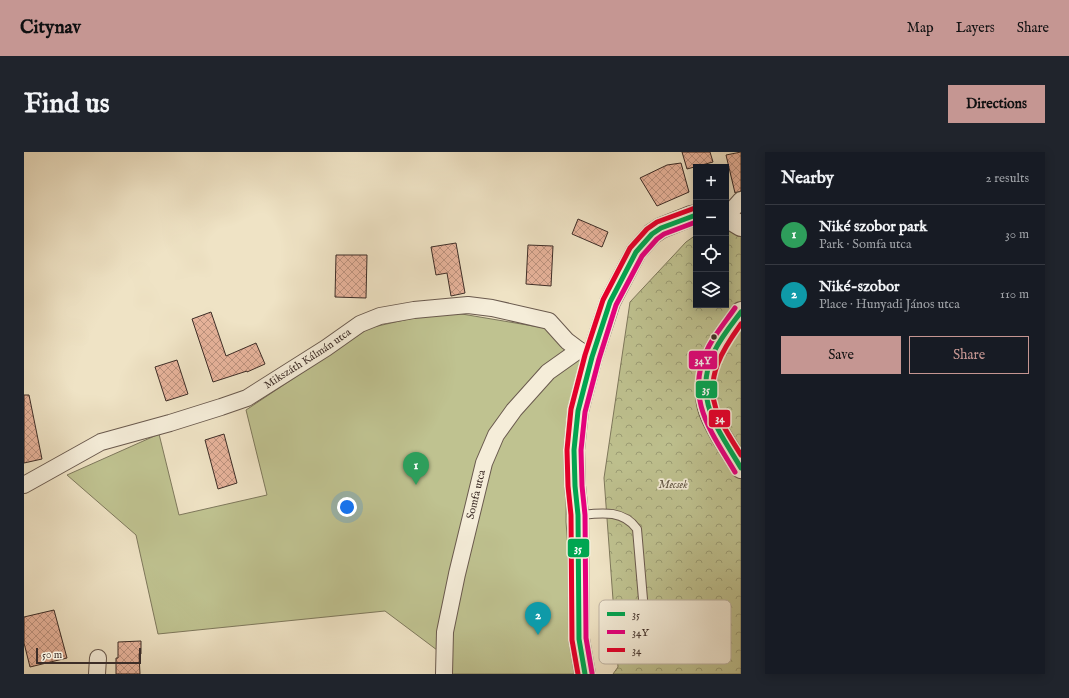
<!DOCTYPE html>
<html lang="en">
<head>
<meta charset="utf-8">
<style>
	:root { --surface:#171b24; --page:#20242c; --text:#f1f3f6; --muted:#9ea1a6; --line:#363941; --accent:#c59692 }
	body { margin:0; font-family:"IM FELL English",serif; background:var(--page); color:var(--text) }
	.controls { position:absolute; right:12px; top:12px; display:grid; overflow:hidden; border-radius:0px; box-shadow:0 2px 10px #0003 }
	.controls button { width:36px; height:36px; display:grid; place-items:center; padding:0; border:0; border-bottom:1px solid var(--line); background:var(--surface); color:var(--text); font:20px sans-serif }
	.scale { position:absolute; left:12px; bottom:10px; width:105px; box-sizing:border-box; padding-left:4px; border:2px solid #3d2d27; border-top:0; font-size:11px; line-height:14px; white-space:nowrap; color:#3d2d27; -webkit-text-stroke:3px #f5edd9; paint-order:stroke }
	.you { position:absolute; left:323px; top:355px; width:14px; height:14px; margin:-10px; border:3px solid #fff; border-radius:50%; background:#1a73e8; box-shadow:0 0 0 6px #1a73e833 }
	.badge { display:grid; place-items:center; width:26px; height:26px; border-radius:50%; background:var(--accent); color:#fff; font-size:13px; font-weight:700 }
	.pin { position:absolute; translate:-50% -33px; filter:drop-shadow(0 1px 2px #0008) }
	.pin::after { content:''; position:absolute; top:21px; width:14px; height:12px; background:inherit; clip-path:polygon(0 0,100% 0,50% 100%) }
	.list { margin:0; padding:0; list-style:none }
	h2 { display:flex; justify-content:space-between; align-items:center; height:52px; margin:0; padding:0 16px; font-size:17px }
	h2 small { font-size:13px; font-weight:400; color:var(--muted) }
	.list li { display:grid; grid-template-columns:26px 1fr auto; gap:12px; align-items:center; box-sizing:border-box; height:60px; padding:0 16px; border-top:1px solid var(--line) }
	.list b { display:block; font-size:15px; white-space:nowrap }
	.list p { margin:0; font-size:13px; white-space:nowrap; color:var(--muted) }
	.list em { font-size:13px; font-style:normal; color:var(--muted) }
	.actions { display:flex; gap:8px; padding:12px 16px }
	.actions a { flex:1; padding:9px 0; border:1px solid var(--accent); border-radius:0px; text-align:center; font-size:14px; color:var(--accent) }
	.actions .main { background:var(--accent); color:#111 }
	.icon { flex:none; width:22px; height:22px; fill:none; stroke:currentColor; stroke-width:2; stroke-linecap:round; stroke-linejoin:round }
	.map { position:relative; flex:none; width:717px; height:522px; overflow:hidden; border-radius:0px }
	header { display:flex; align-items:center; gap:24px; box-sizing:border-box; height:56px; padding:0 20px; background:var(--accent); color:#111 }
	header strong { font-size:19px }
	nav { display:flex; gap:22px; margin-inline-start:auto; font-size:14px }
	.intro { display:flex; align-items:center; justify-content:space-between; box-sizing:border-box; height:96px; padding:0 24px }
	h1 { margin:0; font-size:28px }
	.button { padding:10px 18px; border-radius:0px; background:var(--accent); color:#111; font-size:14px; font-weight:700 }
	main { display:flex; gap:24px; padding:0 24px }
	aside { flex:1; background:var(--surface); border-radius:0px; box-shadow:0 2px 10px #0003 }
	.map>svg:first-child { display:block }
	.forest { fill:url(#forest-crowns); stroke:#7e785c }
	.park { fill:#bfc290; stroke:#7e785c }
	.building { fill:url(#building-cross-hatch); stroke:#3d2d27 }
	.lines { fill:none; stroke-linecap:round; stroke-linejoin:round }
	.service-casing { stroke:#6a5a4e; stroke-width:10 }
	.minor-casing { stroke:#6a5a4e; stroke-width:18 }
	.tertiary-casing { stroke:#6a5a4e; stroke-width:22 }
	.service { stroke:#f5edd9; stroke-width:8 }
	.minor { stroke:#f5edd9; stroke-width:16 }
	.tertiary { stroke:#f5edd9; stroke-width:20 }
	.bus-1-casing { stroke:#f5edd9; stroke-width:8 }
	.bus-2-casing { stroke:#f5edd9; stroke-width:8 }
	.bus-3-casing { stroke:#f5edd9; stroke-width:8 }
	.bus-1 { stroke:#00a651; stroke-width:5 }
	.bus-2 { stroke:#e5007d; stroke-width:5 }
	.bus-3 { stroke:#e4002b; stroke-width:5 }
	.bus-dot { fill:#3d2d27; stroke:#f5edd9; stroke-width:1.5 }
	.labels { text-anchor:middle; dominant-baseline:central; stroke-width:3.5; stroke-linejoin:round; paint-order:stroke }
	.street-label { font-size:11px; fill:#3d2d27; stroke:#f5edd9 }
	.park-label { font-size:11px; font-style:italic; fill:#5e5241; stroke:#f5edd9 }
	.key { fill:#f5edd9; stroke:#beb3a4; stroke-width:1 }
	.key-label { font-size:11px; fill:#3d2d27 }
	.line-badge { stroke:#f5edd9; stroke-width:1.5 }
	.badge-label { font-size:11px; text-anchor:middle; font-weight:bold; fill:#fff }
</style>
</head>
<body>
<header>
<strong>Citynav</strong>
<nav><a>Map</a><a>Layers</a><a>Share</a></nav>
</header>
<div class="intro"><h1>Find us</h1><a class="button">Directions</a></div>
<main>
<div class="map">
<svg width="717" height="522" viewBox="0 0 717 522">
	<defs>
		<pattern id="forest-crowns" width="20" height="18" patternUnits="userSpaceOnUse"><rect width="20" height="18" fill="#bfc290"/><path d="M2 6a3 3 0 1 1 6 0M12 15a3 3 0 1 1 6 0" fill="none" stroke="#9c9e76"/></pattern>
		<pattern id="building-cross-hatch" width="8" height="8" patternUnits="userSpaceOnUse"><rect width="8" height="8" fill="#e8b49c"/><path d="M0 0l8 8M0 8l8-8" fill="none" stroke="#bd937f"/></pattern>
	</defs>
	<rect width="100%" height="100%" fill="#efe3c5"/>
	<filter id="stains"><feTurbulence type="fractalNoise" baseFrequency=".005" numOctaves="4"/><feColorMatrix values="0 0 0 0 .2 0 0 0 0 .09 0 0 0 0 .02 0 0 0 .5 -.17"/></filter>
	<radialGradient id="worn" r=".72"><stop offset=".6" stop-color="#630" stop-opacity="0"/><stop offset="1" stop-color="#630" stop-opacity=".3"/></radialGradient>
	<polygon class="forest" points="717,51 717,522 589,522 594,515 580,326 606,150 662,90 672,83 672,153 702,153 702,61"/>
	<polygon class="park" points="420,159 527,177 561,206 543,284 542,370 554,522 420,522 417,501 361,459 134,482 112,383 43,323 135,282 155,363 243,343 222,258 345,176"/>
	<g class="building">
		<polygon points="658,0 686,0 689,10 663,17"/>
		<polygon points="717,0 717,39 711,41 702,3"/>
		<polygon points="657,11 665,40 633,54 616,26 643,13"/>
		<polygon points="554,67 584,80 578,95 548,82"/>
		<polygon points="432,91 441,141 427,144 423,121 412,123 407,95"/>
		<polygon points="504,93 529,94 527,134 502,132"/>
		<polygon points="312,103 343,103 342,146 311,145"/>
		<polygon points="187,160 202,204 232,191 241,212 223,220 223,219 189,230 168,167"/>
		<polygon points="153,208 164,242 142,249 131,215"/>
		<polygon points="0,243 5,243 18,307 0,311"/>
		<polygon points="200,282 213,331 194,337 181,288"/>
		<polygon points="30,458 43,506 6,515 0,491 0,465"/>
		<polygon points="117,489 117,502 115,502 116,522 92,522 92,506 94,506 94,490"/>
	</g>
	<g class="lines">
		<defs>
			<path id="service" d="M555 363C576 361 599 357 613 377L623 494"/>
			<g id="minor">
				<polyline points="702,65 717,48"/>
				<path id="s1" d="M0 333 77 290 146 271 197 255 223 246 302 196 336 172 356 164 390 158 444 153 468 156 525 169 543 189 555 198 568 205"/>
				<polyline points="73,522 74,506"/>
				<path id="s2" d="M420 522 421 480 433 422 460 311 472 283 490 258 524 220 555 198"/>
			</g>
			<g id="tertiary">
				<polyline points="702,65 717,74"/>
				<path d="M717 160C708 173 698 185 691 198 682 214 679 242 685 259 692 279 706 297 717 316"/>
				<polyline points="561,522 555,487 554,363 551,334 550,298 554,259 568,205 586,150 612,100 628,82 637,76 667,64 672,63"/>
			</g>
		</defs>
		<use href="#service" class="service-casing"/>
		<use href="#minor" class="minor-casing"/>
		<use href="#tertiary" class="tertiary-casing"/>
		<use href="#service" class="service"/>
		<use href="#minor" class="minor"/>
		<use href="#tertiary" class="tertiary"/>
		<defs>
			<g id="bus-1">
				<path d="M717 160C708 172 698 184 691 198 667 245 694 277 717 316"/>
				<polyline points="561,522 555,487 554,363 551,334 550,298 554,259 568,205 586,150 612,100 628,82 637,76 672,63"/>
			</g>
			<g id="bus-2">
				<path d="M711 320C686 278 659 244 685 194 692 181 702 169 711 156"/>
				<polyline points="568,521 562,486 561,363 558,334 557,298 561,260 575,207 592,153 618,104 633,87 640,82 672,70"/>
			</g>
			<g id="bus-3">
				<path d="M717 172C699 197 681 225 692 257 697 273 708 288 717 303"/>
				<polyline points="554,522 548,488 547,363 544,334 543,298 547,257 561,203 579,148 606,96 623,77 633,70 671,56"/>
			</g>
		</defs>
		<use href="#bus-1" class="bus-1-casing"/>
		<use href="#bus-2" class="bus-2-casing"/>
		<use href="#bus-3" class="bus-3-casing"/>
		<use href="#bus-1" class="bus-1"/>
		<use href="#bus-2" class="bus-2"/>
		<use href="#bus-3" class="bus-3"/>
	</g>
	<circle class="bus-dot" cx="690" cy="185" r="3.5"/>
	<g class="labels">
		<g class="street-label">
			<text stroke="none"><textPath href="#s1" startOffset="313">Mikszáth Kálmán utca</textPath></text>
			<text stroke="none"><textPath href="#s2" startOffset="183">Somfa utca</textPath></text>
		</g>
		<g class="park-label">
			<text x="649" y="333">Mecsek</text>
		</g>
	</g>
	<rect x="575" y="448" width="132" height="64" rx="6" class="key"/>
	<rect x="583" y="460" width="18" height="4" fill="#00a651"/>
	<rect x="583" y="478" width="18" height="4" fill="#e5007d"/>
	<rect x="583" y="496" width="18" height="4" fill="#e4002b"/>
	<g class="key-label">
		<text x="608" y="466">35</text>
		<text x="608" y="484">34Y</text>
		<text x="608" y="502">34</text>
	</g>
	<g class="line-badge">
		<rect x="664" y="198" width="30" height="20" rx="4" fill="#e5007d"/>
		<rect x="671" y="228" width="23" height="19" rx="4" fill="#00a651"/>
		<rect x="684" y="257" width="23" height="19" rx="4" fill="#e4002b"/>
		<rect x="543" y="386" width="23" height="20" rx="4" fill="#00a651"/>
	</g>
	<g class="badge-label">
		<text x="679" y="212">34Y</text>
		<text x="682" y="241">35</text>
		<text x="696" y="270">34</text>
		<text x="554" y="400">35</text>
	</g>
	<rect width="100%" height="100%" filter="url(#stains)"/>
	<rect width="100%" height="100%" fill="url(#worn)"/>
</svg>
<div class="controls">
<button>+</button>
<button>−</button>
<button><svg class="icon" aria-label="locate" viewBox="0 0 24 24"><circle cx="12" cy="12" r="6"/><path d="M12 2v4M12 18v4M2 12h4M18 12h4"/></svg></button>
<button><svg class="icon" aria-label="layers" viewBox="0 0 24 24"><path d="M12 4l9 5-9 5-9-5zM3 14l9 5 9-5"/></svg></button>
</div>
<div class="scale">50 m</div>
<div class="you"></div>
<div class="pin badge" style="left:392px;top:333px;background:#2e9e5b">1</div>
<div class="pin badge" style="left:514px;top:483px;background:#0f9aa8">2</div>
</div>
<aside>
<h2>Nearby<small>2 results</small></h2>
<ul class="list">
<li><span class="badge" style="background:#2e9e5b">1</span><div><b>Niké szobor park</b><p>Park · Somfa utca</p></div><em>30 m</em></li>
<li><span class="badge" style="background:#0f9aa8">2</span><div><b>Niké-szobor</b><p>Place · Hunyadi János utca</p></div><em>110 m</em></li>
</ul>
<div class="actions"><a class="main">Save</a><a>Share</a></div>
</aside>
</main>
</body>
</html>
